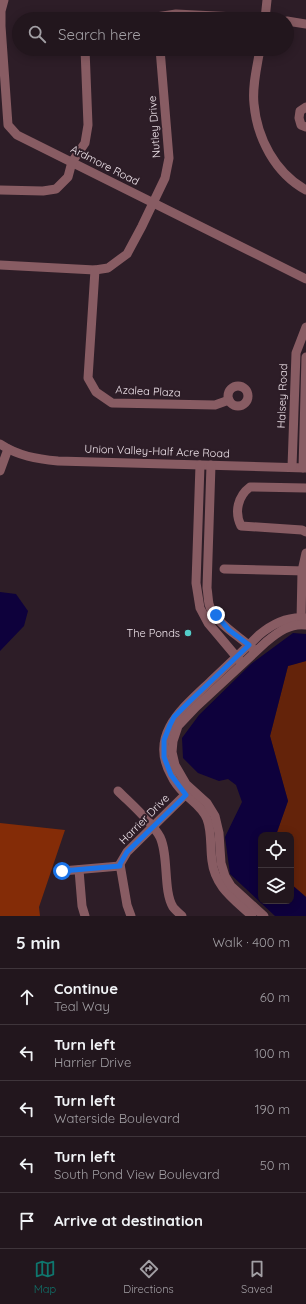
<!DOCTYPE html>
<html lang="en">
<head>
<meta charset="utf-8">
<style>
	:root { --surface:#22161d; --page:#2e232a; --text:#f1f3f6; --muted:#a29fa4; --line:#3f353b; --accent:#0f766e }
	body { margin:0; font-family:Quicksand,sans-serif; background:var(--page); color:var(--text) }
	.controls { position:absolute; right:12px; bottom:12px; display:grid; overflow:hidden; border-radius:8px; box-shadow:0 2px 10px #0003 }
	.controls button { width:36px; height:36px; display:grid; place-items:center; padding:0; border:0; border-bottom:1px solid var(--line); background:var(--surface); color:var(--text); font:20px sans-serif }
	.stop { position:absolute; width:12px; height:12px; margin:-9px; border:3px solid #1a73e8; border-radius:50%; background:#fff }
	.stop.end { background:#1a73e8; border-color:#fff; box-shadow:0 1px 4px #0008 }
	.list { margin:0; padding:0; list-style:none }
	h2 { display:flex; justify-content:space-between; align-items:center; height:52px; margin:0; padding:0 16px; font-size:17px }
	h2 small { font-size:13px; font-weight:400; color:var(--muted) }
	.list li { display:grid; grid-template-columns:26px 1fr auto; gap:12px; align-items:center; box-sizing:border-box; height:56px; padding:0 16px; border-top:1px solid var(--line) }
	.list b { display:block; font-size:15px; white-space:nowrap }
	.list p { margin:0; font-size:13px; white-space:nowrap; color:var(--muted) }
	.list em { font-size:13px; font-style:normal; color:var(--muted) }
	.icon { flex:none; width:22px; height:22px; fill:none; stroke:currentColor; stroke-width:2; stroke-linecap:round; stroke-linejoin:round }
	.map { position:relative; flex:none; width:306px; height:916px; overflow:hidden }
	.search { position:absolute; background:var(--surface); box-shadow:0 2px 10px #0003; left:12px; right:12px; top:12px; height:44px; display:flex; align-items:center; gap:10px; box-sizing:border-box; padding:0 14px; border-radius:22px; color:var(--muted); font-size:15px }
	.sheet { height:332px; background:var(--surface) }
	nav { display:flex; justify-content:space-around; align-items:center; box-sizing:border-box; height:56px; border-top:1px solid var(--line); background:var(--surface); font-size:11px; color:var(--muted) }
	nav a { display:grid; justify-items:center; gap:2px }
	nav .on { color:var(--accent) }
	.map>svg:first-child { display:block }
	.green { fill:#64230a }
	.forest { fill:#842c07 }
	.water { fill:#0e013c }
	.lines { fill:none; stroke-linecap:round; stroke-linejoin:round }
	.minor { stroke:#885c63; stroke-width:9 }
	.route { stroke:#1a73e8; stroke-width:5 }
	.poi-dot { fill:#53cdc9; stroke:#2d1d27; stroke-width:1.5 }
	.labels { text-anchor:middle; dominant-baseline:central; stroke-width:4; stroke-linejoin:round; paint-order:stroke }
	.street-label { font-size:11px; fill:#f1e6ed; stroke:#2d1d27 }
	.poi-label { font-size:11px; fill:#f1e6ed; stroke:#2d1d27; text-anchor:end }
</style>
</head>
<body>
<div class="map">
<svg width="306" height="916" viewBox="0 0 306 916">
	<rect width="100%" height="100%" fill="#2d1d27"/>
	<polygon class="green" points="306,661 306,897 291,884 291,835 276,835 288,801 270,736 288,666"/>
	<polygon class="forest" points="0,823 65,830 39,907 40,916 0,916"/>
	<g class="water">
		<polygon points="0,592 16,594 28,611 24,626 0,651"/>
		<polygon points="293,633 306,634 306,661 288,666 270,736 288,801 276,835 261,835 261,901 291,901 291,884 306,897 306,916 275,916 230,874 225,837 242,802 236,785 228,779 219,781 198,773 183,758 182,738 199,715 251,664"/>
	</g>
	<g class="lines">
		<g class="minor">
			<polyline points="4,0 1,11 1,26 8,125 17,135 306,279"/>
			<polyline points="143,19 176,14 275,19"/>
			<polyline points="265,19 267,0"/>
			<polyline points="287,21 306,24"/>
			<path d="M260 49C257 67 252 86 254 104 257 138 275 173 306 190"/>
			<polyline points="306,107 300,111 299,118 301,125 306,127"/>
			<polyline points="0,190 43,191 56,189 68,177 72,162 85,143 88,125 85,49"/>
			<polyline points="0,265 95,270 108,268 127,254 142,226 165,178 169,158 160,49"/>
			<polyline points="95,270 88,378 96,392 112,403 215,405 229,400"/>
			<circle cx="238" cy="396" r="10"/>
			<path d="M0 444C18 456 37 459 58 461L306 468"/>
			<polyline points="200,465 196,583 200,608 208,623 240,661"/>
			<path d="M211 465 207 588C208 594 208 599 209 604 214 623 240 636 253 649"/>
			<polyline points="292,467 296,353 306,327"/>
			<polyline points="303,468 306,357"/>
			<polyline points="0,471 8,449"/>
			<path d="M306 488 250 487C238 496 234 512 241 526L302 530 306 532"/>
			<polyline points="224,569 306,571"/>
			<polyline points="301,621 302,571 306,553"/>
			<path d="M118 791C131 804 151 821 160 837 169 856 163 891 173 907 175 910 179 913 182 916"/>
			<polyline points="79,870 82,906 85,916"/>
			<polyline points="62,871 120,866"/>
			<polyline points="131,916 127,905 120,864 127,852 189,791"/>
			<path d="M252 916C234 899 215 887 212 861 210 847 212 832 207 819 203 808 193 802 185 794 180 789 174 782 171 775 148 734 184 707 211 681 227 666 243 651 259 635 272 624 288 616 306 618"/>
			<path d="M264 916 231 886 225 876 221 863 219 833 215 816 207 803 186 784 175 765 172 752 173 741 178 726 196 707 266 642C278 632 290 623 306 625"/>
		</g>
	</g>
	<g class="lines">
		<polyline class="route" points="62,871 120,866 120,864 127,852 186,795 171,775 164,757 164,740 170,725 174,717 189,702 249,645 229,630 216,615"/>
	</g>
	<circle class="poi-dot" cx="188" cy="633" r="4"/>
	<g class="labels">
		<g class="street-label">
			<text transform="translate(154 127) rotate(-94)">Nutley Drive</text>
			<text transform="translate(105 165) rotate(27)">Ardmore Road</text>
			<text transform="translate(148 391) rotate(3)">Azalea Plaza</text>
			<text transform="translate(282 396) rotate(-88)">Halsey Road</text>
			<text transform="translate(157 451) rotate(2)">Union Valley-Half Acre Road</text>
			<text transform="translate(144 819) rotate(-45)">Harrier Drive</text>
		</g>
		<g class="poi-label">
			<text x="180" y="633">The Ponds</text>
		</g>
	</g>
</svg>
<div class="controls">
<button><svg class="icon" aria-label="locate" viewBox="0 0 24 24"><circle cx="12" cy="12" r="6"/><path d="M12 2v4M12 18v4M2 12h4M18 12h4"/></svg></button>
<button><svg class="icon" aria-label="layers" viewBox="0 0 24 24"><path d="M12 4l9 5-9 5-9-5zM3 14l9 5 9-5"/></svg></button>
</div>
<div class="stop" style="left:62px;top:871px"></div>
<div class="stop end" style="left:216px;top:615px"></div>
<div class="search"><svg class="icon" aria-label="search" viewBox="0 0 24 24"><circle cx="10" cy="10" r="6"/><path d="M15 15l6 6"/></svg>Search here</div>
</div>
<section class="sheet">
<h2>5 min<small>Walk · 400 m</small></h2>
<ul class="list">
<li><svg class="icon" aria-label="ahead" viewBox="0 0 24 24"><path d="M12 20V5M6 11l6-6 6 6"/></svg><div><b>Continue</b><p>Teal Way</p></div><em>60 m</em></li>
<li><svg class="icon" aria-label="left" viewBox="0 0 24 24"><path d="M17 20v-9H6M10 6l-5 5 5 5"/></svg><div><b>Turn left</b><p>Harrier Drive</p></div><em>100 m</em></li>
<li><svg class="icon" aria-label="left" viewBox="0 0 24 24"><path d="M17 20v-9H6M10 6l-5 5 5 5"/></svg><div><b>Turn left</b><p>Waterside Boulevard</p></div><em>190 m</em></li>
<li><svg class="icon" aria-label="left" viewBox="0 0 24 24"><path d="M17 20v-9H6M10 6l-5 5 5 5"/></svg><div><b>Turn left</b><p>South Pond View Boulevard</p></div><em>50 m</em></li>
<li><svg class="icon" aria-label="arrive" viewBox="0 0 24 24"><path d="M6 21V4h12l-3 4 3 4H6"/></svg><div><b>Arrive at destination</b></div></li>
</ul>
</section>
<nav>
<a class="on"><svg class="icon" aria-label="map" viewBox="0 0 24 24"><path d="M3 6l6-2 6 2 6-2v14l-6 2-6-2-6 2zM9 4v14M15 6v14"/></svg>Map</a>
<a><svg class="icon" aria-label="directions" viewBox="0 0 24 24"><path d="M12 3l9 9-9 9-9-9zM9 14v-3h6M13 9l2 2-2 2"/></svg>Directions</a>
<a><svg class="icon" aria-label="saved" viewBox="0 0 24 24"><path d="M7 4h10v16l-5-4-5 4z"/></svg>Saved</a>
</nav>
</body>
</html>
